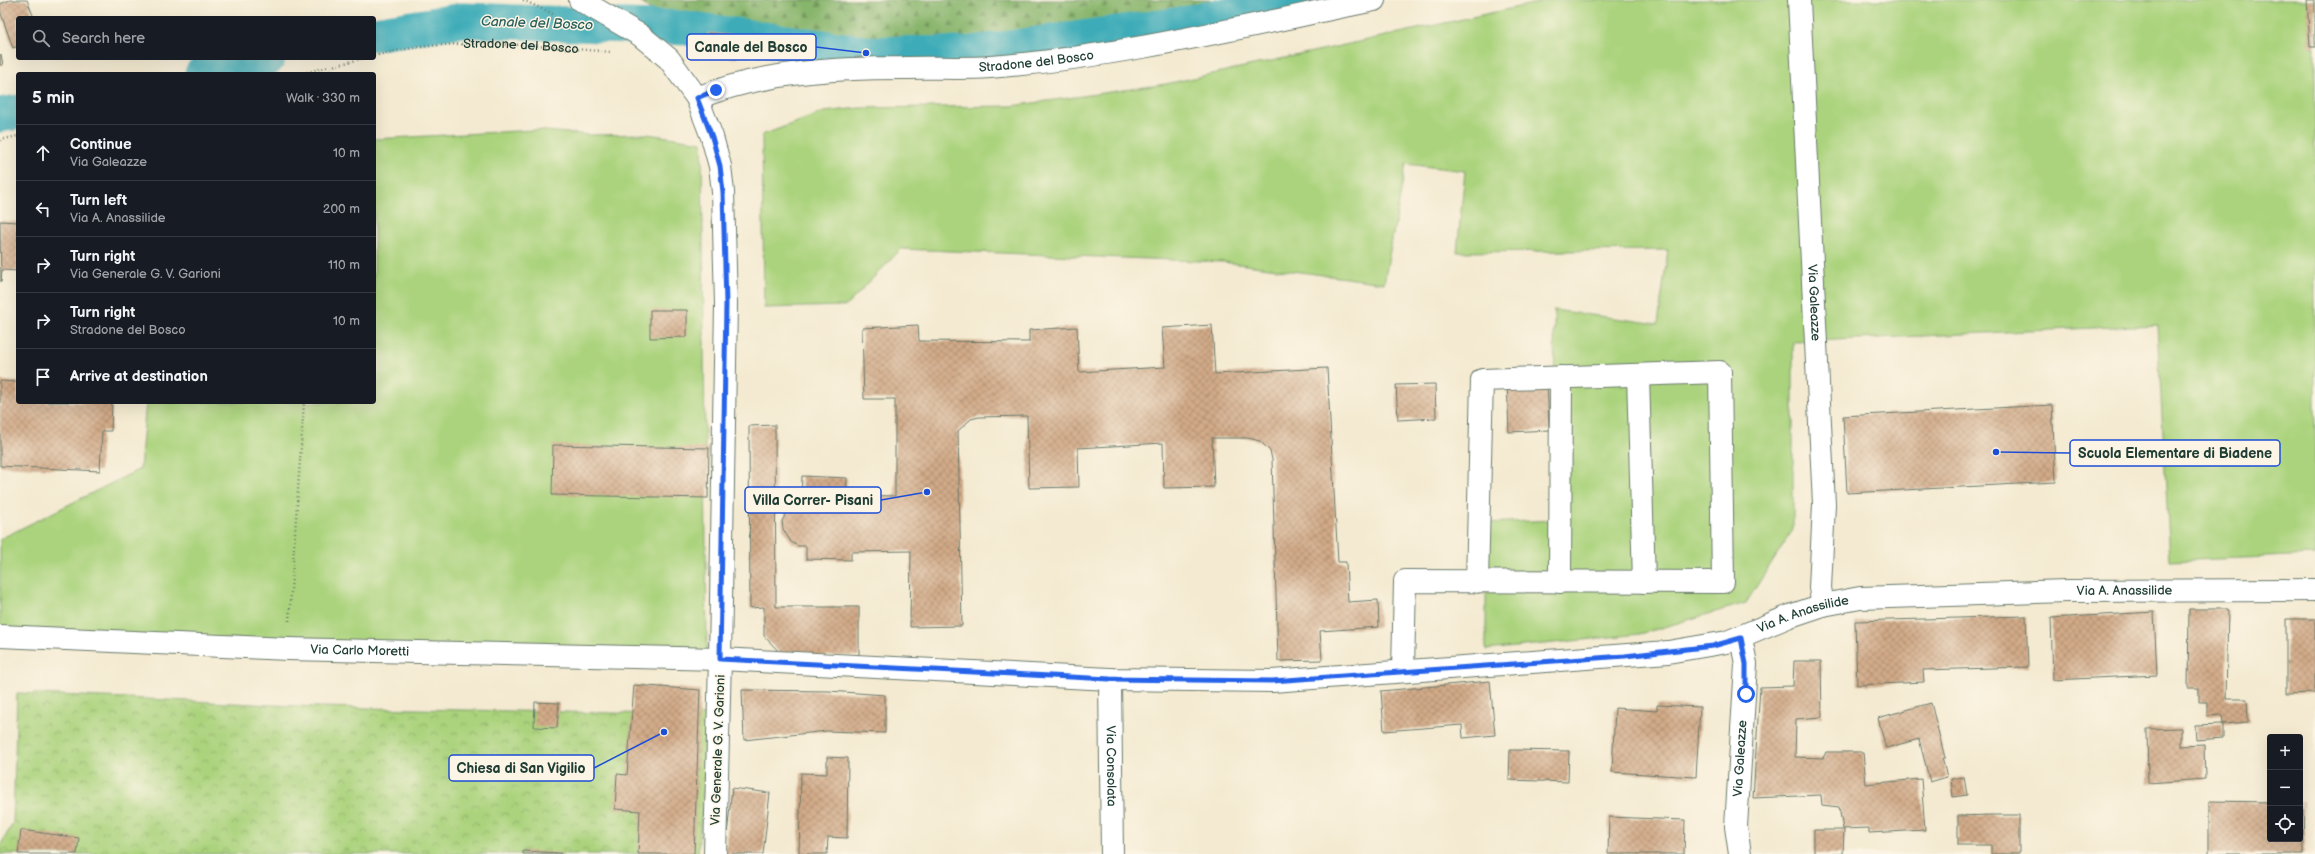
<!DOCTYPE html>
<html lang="en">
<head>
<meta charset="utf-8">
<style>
	:root { --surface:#171b24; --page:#20242c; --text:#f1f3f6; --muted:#9ea1a6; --line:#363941 }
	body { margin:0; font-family:"Balsamiq Sans",sans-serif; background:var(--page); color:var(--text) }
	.controls { position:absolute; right:12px; bottom:12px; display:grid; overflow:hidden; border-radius:4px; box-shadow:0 4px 16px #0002 }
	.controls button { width:36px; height:36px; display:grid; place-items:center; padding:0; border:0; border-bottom:1px solid var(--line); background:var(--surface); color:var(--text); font:20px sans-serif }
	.stop { position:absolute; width:12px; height:12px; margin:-9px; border:3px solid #2563eb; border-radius:50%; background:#fff }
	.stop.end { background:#2563eb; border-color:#fff; box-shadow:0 1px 4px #0008 }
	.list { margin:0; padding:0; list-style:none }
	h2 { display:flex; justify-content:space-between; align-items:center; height:52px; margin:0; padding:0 16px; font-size:17px }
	h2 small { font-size:13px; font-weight:400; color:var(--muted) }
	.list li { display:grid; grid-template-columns:26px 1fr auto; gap:12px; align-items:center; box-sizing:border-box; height:56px; padding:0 16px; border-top:1px solid var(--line) }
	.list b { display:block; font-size:15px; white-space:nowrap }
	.list p { margin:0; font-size:13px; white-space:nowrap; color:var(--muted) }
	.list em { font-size:13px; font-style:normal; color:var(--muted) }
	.icon { flex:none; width:22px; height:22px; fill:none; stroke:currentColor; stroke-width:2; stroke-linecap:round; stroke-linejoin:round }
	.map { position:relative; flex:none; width:2315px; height:854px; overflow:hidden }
	.search { position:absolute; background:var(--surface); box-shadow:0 4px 16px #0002; left:16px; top:16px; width:360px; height:44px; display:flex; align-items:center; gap:10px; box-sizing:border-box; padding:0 14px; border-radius:4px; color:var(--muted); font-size:15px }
	.panel { position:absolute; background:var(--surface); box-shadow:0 4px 16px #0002; left:16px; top:72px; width:360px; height:332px; border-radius:4px }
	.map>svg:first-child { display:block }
	.grass { fill:#abd37d; stroke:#658858 }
	.forest { fill:url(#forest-firs); stroke:#547950 }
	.park { fill:url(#park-crowns); stroke:#658858 }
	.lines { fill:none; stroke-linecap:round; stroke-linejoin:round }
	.canal { stroke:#3cacb8; stroke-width:35 }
	.building { fill:url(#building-cross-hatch) }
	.minor-casing { stroke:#6a7a6b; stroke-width:24 }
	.path { stroke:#6a7a6b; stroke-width:2.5; stroke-dasharray:1 3; stroke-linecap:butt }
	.minor { stroke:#fff; stroke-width:22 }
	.route { stroke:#2563eb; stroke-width:5 }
	.labels { text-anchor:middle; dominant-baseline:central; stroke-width:3; stroke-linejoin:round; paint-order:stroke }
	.street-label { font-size:13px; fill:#1f3d34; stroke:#fcf5e5 }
	.water-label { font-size:14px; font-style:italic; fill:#285e5c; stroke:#fcf5e5 }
	.leader { fill:none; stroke:#1d4ed8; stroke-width:1.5 }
	.callout-dot { fill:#1d4ed8; stroke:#fcf5e5; stroke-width:1.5 }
	.callout { fill:#fcf5e5; stroke:#1d4ed8; stroke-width:1.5 }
	.callout-label { font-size:14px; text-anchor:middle; font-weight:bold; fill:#1f3d34 }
</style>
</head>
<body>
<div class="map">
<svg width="2315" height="854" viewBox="0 0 2315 854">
	<defs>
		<pattern id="forest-firs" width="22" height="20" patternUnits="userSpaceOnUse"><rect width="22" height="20" fill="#88b56c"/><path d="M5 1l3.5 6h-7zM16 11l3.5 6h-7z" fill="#6f945a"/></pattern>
		<pattern id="park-crowns" width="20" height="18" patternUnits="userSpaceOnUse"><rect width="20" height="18" fill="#abd37d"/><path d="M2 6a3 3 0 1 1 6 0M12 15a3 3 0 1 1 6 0" fill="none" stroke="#8bac67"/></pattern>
		<pattern id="building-cross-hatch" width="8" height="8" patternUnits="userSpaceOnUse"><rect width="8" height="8" fill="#d2aa88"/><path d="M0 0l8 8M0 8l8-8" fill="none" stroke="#aa8c70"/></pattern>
	</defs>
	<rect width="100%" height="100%" fill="#fcf5e5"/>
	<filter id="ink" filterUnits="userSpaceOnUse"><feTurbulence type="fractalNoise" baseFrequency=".025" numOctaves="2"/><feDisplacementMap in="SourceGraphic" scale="8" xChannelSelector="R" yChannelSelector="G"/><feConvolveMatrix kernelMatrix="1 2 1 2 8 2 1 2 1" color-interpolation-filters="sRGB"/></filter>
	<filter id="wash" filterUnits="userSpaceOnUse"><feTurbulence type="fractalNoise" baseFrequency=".012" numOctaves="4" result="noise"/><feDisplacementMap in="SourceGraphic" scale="16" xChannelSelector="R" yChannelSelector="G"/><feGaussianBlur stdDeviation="0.9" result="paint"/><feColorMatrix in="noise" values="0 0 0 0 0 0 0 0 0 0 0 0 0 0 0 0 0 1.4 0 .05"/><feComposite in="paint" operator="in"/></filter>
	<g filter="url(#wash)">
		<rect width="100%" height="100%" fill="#f4ead1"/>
		<g class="grass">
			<polygon points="1550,0 2315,0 2315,555 2170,561 2157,325 1793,342 1793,529 1746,603 1640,634 1486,650 1486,523 1556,520 1554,310 1658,324 1668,250 1457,252 1465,171 1406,164 1384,283 1223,262 901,249 846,306 764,308 762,135 824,112 859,108 1012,106 1166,84"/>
			<polygon points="535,130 590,135 647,134 702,142 707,655 0,631 0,539 140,469 146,402 374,402 374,139"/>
		</g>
		<polygon class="forest" points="637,0 1313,0 1157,34 1009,56 857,58 807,34 795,34 711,21 660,16"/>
		<polygon class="park" points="17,693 317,707 710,715 698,854 0,854 0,846 13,823"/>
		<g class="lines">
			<g class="canal">
				<polyline points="374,34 462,20 685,28 866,53 965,54 1188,23 1295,0"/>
				<polyline points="202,74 268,58"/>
				<polyline points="0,115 18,112"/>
			</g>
		</g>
		<g id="blocks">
			<g class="building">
				<polygon points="10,0 27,0 34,18 18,18 18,46 13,48 0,11 0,4"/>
				<polygon points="2307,0 2315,0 2315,47 2310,47"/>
				<polygon points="708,33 739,36 737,58 706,54"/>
				<polygon points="1,54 3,65 0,65 0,55"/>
				<polygon points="0,221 18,222 18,271 2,270 1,282"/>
				<polygon points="650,310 687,310 687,337 650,338"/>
				<polygon points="918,325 919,341 1029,342 1029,330 1077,327 1079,372 1165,367 1162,328 1212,325 1215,374 1327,368 1338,562 1346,562 1348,602 1378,600 1379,627 1320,631 1322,660 1278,661 1272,459 1270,451 1260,441 1248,438 1212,438 1214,487 1164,488 1163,443 1078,448 1079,487 1029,488 1027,416 979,417 971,419 958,431 962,626 910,627 911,551 851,552 851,560 806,559 806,546 798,546 791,542 783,529 782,521 789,508 801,501 802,476 847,478 846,495 895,496 895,399 864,399 862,328"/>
				<polygon points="1547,378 1549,430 1509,432 1507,380"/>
				<polygon points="0,381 18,382 18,402 112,402 111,431 102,431 100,471 0,466"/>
				<polygon points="1435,384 1436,418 1398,420 1396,385"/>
				<polygon points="2052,405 2056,482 1847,493 1843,416"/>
				<polygon points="775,425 776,607 859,607 859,656 783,656 764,636 764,607 750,608 749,426"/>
				<polygon points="553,445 709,448 708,498 552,495"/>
				<polygon points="2189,609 2228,609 2226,699 2247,699 2248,722 2223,724 2222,715 2207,716 2207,702 2199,702 2199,688 2188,688"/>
				<polygon points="2154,612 2157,675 2053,680 2051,618"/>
				<polygon points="2026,616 2028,667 1923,670 1924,682 1857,685 1855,621"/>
				<polygon points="2286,619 2315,619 2315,693 2286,694"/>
				<polygon points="1794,661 1821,661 1822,717 1796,719 1795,757 1823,758 1826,752 1863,752 1866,784 1921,779 1925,830 1869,833 1869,828 1843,829 1839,807 1822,805 1821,795 1753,798 1760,687 1793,686"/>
				<polygon points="1490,681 1495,735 1463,738 1462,725 1384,731 1381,691"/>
				<polygon points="634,685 700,690 694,854 638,854 640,811 615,809 617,774 627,775"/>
				<polygon points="742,690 829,691 885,695 885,733 827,731 744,740"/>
				<polygon points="535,702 559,703 557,728 534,727"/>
				<polygon points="1931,703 1945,758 1942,758 1947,777 1930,782 1919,739 1886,748 1878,718"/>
				<polygon points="1657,705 1700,707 1696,777 1612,772 1615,708 1657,711"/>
				<polygon points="2223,724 2223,738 2196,740 2195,725"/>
				<polygon points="2181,728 2181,746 2204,745 2205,779 2148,783 2147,729"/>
				<polygon points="1510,750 1569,751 1568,782 1509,780"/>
				<polygon points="827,757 848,758 847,838 828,837 827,854 799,854 801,773 827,774"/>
				<polygon points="1964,777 1967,795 1953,797 1951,779"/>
				<polygon points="732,788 770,793 763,854 725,854"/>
				<polygon points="2209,801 2270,802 2270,839 2300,839 2300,802 2303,802 2304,854 2209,854"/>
				<polygon points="1991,815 2019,815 2019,854 1991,854 1991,845 1958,845 1958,816"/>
				<polygon points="1609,817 1685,820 1684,854 1608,854"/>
				<polygon points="21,830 79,838 77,854 18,854"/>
				<polygon points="1814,830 1844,830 1843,854 1814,854"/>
				<polygon points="523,851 561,853 561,854 523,854"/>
			</g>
		</g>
	</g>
	<g filter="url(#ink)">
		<use href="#blocks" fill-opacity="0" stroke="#6a7a6b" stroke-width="1"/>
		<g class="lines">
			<defs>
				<g id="minor">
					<polyline points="580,0 640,35 669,59 697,98 712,137 720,166 723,192 726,304 720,659 715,854"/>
					<path id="s2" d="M1799 0 1824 504 1820 588 1823 605"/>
					<path id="s3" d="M697 98C762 72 834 68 904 68 932 67 962 69 990 67 1120 57 1246 26 1374 0"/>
					<polyline points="1638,375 1644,582"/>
					<polyline points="1560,582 1561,377"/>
					<path id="s4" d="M0 636 288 649 720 659 1110 679 1272 681 1668 652 1727 642 1790 616 1823 605 1860 598 2067 591 2315 590"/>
					<polyline points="1403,671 1405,581 1723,582 1720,372 1482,380 1477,582"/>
					<path id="s5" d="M1110 679 1112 854"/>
					<path id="s6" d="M1740 854 1736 827 1746 664 1741 638"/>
				</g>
			</defs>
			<use href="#minor" class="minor-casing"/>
			<g class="path">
				<polyline points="523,0 555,15"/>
				<path id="s1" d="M374 56C451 35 533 46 611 52"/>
				<polyline points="299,74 365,58"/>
				<polyline points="330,74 331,67"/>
				<polyline points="0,140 18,136"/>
				<polyline points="289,621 304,402"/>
			</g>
			<use href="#minor" class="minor"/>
		</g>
	</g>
	<g class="lines" filter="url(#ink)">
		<polyline class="route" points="716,90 697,98 712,137 720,166 723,192 726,304 720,659 1110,679 1272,681 1625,656 1713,646 1741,638 1746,664 1746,694"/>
	</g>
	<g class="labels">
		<g class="street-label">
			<text stroke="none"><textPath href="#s1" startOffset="148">Stradone del Bosco</textPath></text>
			<text stroke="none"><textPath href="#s3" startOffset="343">Stradone del Bosco</textPath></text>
			<text stroke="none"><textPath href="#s2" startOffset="303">Via Galeazze</textPath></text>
			<text stroke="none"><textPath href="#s4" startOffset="2135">Via A. Anassilide</textPath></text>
			<text stroke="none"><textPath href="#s4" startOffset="1811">Via A. Anassilide</textPath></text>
			<text stroke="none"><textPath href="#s4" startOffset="360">Via Carlo Moretti</textPath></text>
			<text transform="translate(718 750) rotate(-88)">Via Generale G. V. Garioni</text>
			<text stroke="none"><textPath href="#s6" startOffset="96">Via Galeazze</textPath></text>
			<text stroke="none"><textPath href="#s5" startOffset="87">Via Consolata</textPath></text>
		</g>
		<g class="water-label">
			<text transform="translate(537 23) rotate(2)">Canale del Bosco</text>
		</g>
	</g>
	<path class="leader" d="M866 53L816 47M1996 452L2070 453M927 492L881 500M664 732L594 768"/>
	<g class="callout-dot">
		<circle cx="866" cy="53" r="4"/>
		<circle cx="1996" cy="452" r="4"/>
		<circle cx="927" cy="492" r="4"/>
		<circle cx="664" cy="732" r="4"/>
	</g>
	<g class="callout">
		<rect x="687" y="34" width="129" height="26" rx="4"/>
		<rect x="2070" y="440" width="210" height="26" rx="4"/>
		<rect x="745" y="487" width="136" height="26" rx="4"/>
		<rect x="449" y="755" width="145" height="26" rx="4"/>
	</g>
	<g class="callout-label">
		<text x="751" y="52">Canale del Bosco</text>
		<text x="2175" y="458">Scuola Elementare di Biadene</text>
		<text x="813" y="505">Villa Correr- Pisani</text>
		<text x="521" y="773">Chiesa di San Vigilio</text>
	</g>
</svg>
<div class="controls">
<button>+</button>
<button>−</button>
<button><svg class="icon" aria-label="locate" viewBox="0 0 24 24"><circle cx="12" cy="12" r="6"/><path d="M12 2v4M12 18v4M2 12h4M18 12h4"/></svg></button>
</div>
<div class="stop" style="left:1746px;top:694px"></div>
<div class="stop end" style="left:716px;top:90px"></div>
<div class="search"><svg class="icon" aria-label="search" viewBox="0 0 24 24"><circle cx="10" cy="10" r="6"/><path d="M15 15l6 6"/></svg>Search here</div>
<section class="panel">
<h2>5 min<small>Walk · 330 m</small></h2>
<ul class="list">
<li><svg class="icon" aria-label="ahead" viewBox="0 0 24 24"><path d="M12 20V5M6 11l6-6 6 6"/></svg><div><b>Continue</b><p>Via Galeazze</p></div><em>10 m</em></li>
<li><svg class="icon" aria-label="left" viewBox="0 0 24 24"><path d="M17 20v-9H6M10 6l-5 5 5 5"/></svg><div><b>Turn left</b><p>Via A. Anassilide</p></div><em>200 m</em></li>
<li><svg class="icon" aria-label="right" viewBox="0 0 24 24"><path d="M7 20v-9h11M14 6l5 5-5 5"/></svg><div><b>Turn right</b><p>Via Generale G. V. Garioni</p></div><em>110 m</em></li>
<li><svg class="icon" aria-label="right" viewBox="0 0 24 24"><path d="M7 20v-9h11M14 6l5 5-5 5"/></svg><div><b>Turn right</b><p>Stradone del Bosco</p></div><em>10 m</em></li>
<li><svg class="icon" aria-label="arrive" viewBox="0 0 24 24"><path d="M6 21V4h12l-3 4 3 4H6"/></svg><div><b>Arrive at destination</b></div></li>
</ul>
</section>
</div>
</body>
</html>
